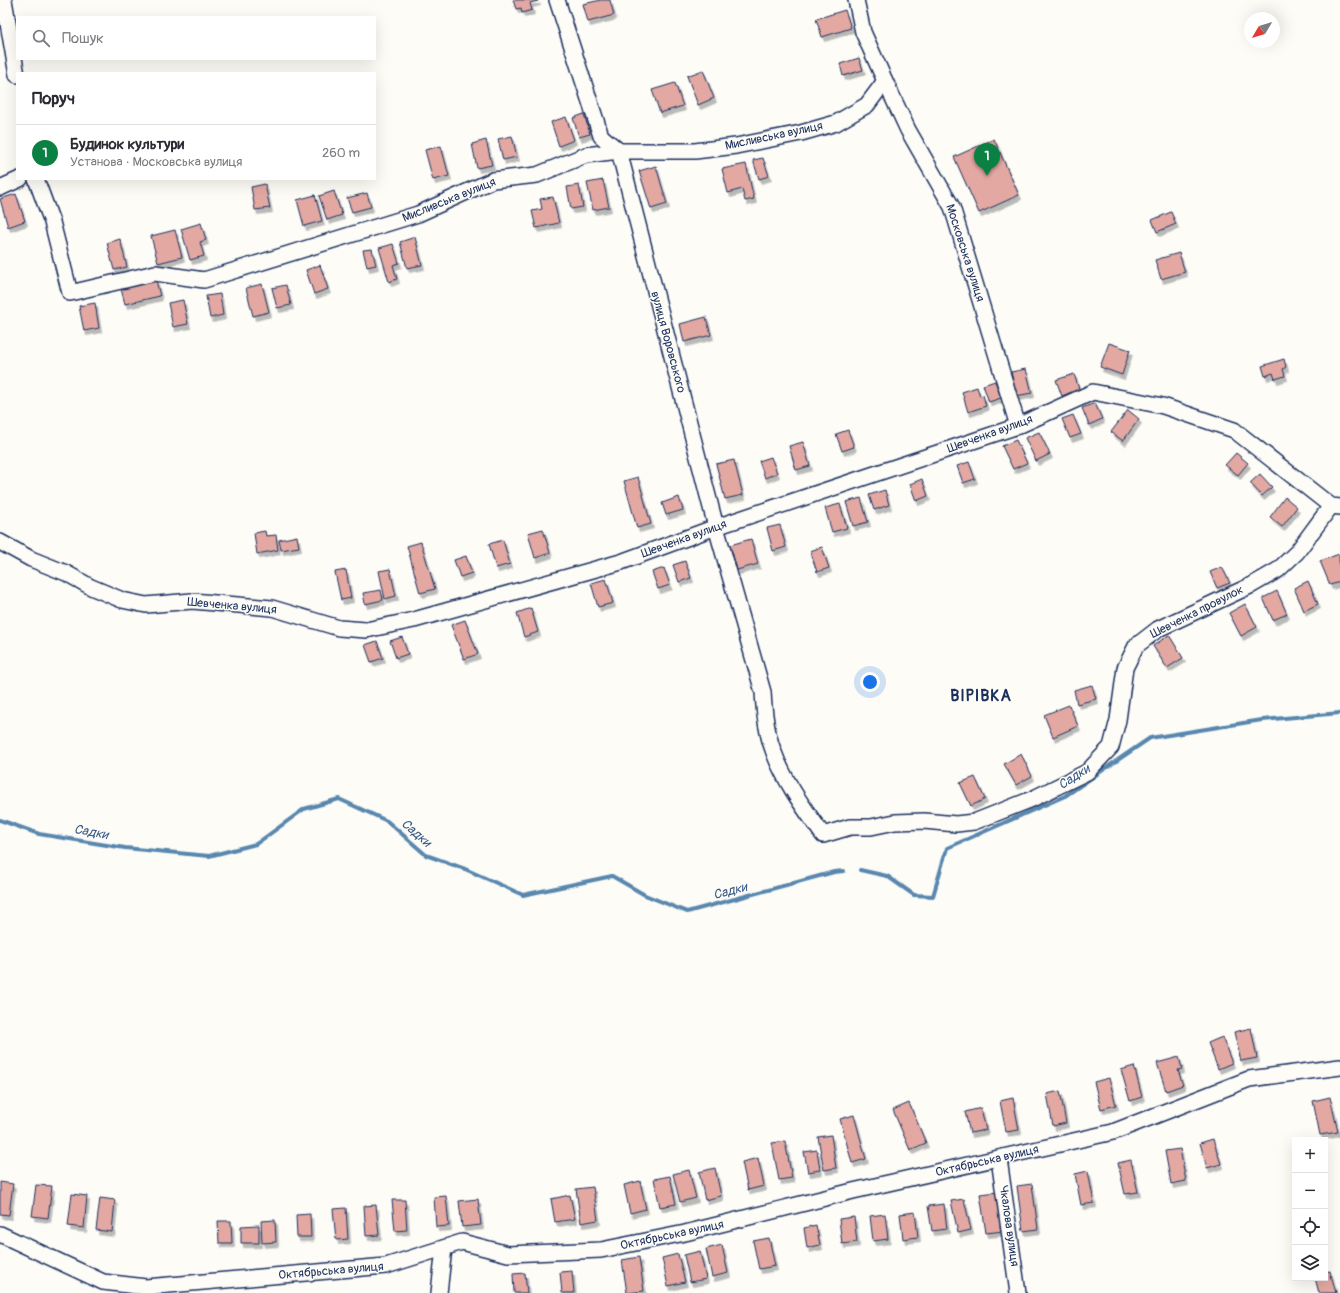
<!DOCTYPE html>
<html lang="uk">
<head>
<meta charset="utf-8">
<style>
	:root { --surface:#fff; --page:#f2f2f3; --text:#2b2b33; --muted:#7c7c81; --line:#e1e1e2; --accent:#0b8043 }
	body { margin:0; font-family:Pangolin,sans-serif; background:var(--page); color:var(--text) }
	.controls { position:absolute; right:12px; bottom:12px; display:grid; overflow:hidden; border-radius:0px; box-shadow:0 4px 16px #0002 }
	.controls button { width:36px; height:36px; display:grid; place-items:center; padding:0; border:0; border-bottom:1px solid var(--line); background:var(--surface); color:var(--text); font:20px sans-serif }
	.compass { position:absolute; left:1244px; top:12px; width:36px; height:36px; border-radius:50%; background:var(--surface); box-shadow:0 4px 16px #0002; rotate:232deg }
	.you { position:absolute; left:870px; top:682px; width:14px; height:14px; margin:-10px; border:3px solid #fff; border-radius:50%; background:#1a73e8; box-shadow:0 0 0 6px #1a73e833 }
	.badge { display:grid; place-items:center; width:26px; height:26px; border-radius:50%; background:var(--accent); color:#fff; font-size:13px; font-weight:700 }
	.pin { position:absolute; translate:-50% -33px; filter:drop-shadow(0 1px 2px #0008) }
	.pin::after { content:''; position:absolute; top:21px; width:14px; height:12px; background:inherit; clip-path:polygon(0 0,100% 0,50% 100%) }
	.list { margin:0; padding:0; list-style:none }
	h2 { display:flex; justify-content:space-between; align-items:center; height:52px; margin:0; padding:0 16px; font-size:17px }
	h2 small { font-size:13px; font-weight:400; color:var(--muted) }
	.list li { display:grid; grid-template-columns:26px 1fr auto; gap:12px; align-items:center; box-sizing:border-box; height:56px; padding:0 16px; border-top:1px solid var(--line) }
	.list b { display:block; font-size:15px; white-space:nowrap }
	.list p { margin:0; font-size:13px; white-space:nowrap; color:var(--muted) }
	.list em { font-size:13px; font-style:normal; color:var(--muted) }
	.icon { flex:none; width:22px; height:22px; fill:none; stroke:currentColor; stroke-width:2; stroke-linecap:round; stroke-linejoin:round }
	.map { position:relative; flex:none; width:1340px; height:1293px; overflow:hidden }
	.search { position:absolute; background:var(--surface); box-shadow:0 4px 16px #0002; left:16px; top:16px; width:360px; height:44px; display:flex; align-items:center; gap:10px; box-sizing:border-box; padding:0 14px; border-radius:0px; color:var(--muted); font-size:15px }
	.panel { position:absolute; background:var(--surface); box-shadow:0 4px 16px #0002; left:16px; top:72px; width:360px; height:108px; border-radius:0px }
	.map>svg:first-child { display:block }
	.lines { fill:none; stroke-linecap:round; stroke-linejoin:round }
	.stream { stroke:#5987ae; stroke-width:4 }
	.building { fill:#e2a8a1; stroke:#1b2f5e; filter:url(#shadow) }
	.minor-casing { stroke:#1b2f5e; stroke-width:18 }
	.minor { stroke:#fdfcf7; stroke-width:15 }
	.labels { text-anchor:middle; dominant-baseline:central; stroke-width:3; stroke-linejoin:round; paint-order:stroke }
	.street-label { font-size:12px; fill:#1b2f5e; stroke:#fdfcf7 }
	.water-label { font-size:13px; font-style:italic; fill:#3a5b86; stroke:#fdfcf7 }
	.district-label { font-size:16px; font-weight:bold; letter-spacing:1px; fill:#1b2f5e; stroke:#fdfcf7 }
</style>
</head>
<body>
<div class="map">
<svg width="1340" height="1293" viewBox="0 0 1340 1293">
	<defs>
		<filter id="shadow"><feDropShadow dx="2.5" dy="4.5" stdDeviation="0" flood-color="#0004"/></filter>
	</defs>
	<rect width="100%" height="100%" fill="#fdfcf7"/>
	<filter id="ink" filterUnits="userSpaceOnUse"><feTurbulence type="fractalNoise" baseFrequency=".025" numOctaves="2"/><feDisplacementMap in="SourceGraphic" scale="8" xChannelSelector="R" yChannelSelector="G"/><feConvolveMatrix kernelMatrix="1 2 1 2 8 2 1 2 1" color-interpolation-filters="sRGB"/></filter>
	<g filter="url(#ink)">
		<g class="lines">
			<g class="stream">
				<polyline points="0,820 39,834 125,848 209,856 256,844 304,809 339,799 387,821 426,855 465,869 523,895 612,876 645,895 687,912 834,872 844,871"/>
				<polyline points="860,870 887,876 914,895 933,896 947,848 1065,796 1150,738 1262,720 1340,713"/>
			</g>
		</g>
		<g class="building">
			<polygon points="513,0 538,0 538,1 530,3 532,10 522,13 521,8 516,9"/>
			<polygon points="601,0 610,0 614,15 588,22 583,4"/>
			<polygon points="845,10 851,28 822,37 816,19"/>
			<polygon points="859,58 863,70 843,76 840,64"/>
			<polygon points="703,70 714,98 698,105 687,76"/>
			<polygon points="675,83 683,106 660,113 652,90"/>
			<polygon points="584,114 590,134 579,137 573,118"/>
			<polygon points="566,117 574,140 559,146 551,122"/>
			<polygon points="512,136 517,157 503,160 498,139"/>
			<polygon points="994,139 1019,195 979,213 954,157"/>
			<polygon points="486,140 492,165 477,168 472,144"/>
			<polygon points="441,146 449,176 433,180 425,150"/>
			<polygon points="763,158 769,176 759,179 753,160"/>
			<polygon points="746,164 754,199 745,201 742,189 728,193 722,169"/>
			<polygon points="656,166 667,204 651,209 639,171"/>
			<polygon points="603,180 609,207 593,210 587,183"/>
			<polygon points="265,184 270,208 255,210 251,187"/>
			<polygon points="579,185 583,207 571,209 567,187"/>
			<polygon points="334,191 342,215 327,220 319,196"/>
			<polygon points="367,193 371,207 352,212 347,198"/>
			<polygon points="16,194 25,221 8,227 0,199"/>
			<polygon points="315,195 322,221 304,226 297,200"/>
			<polygon points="553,197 559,223 536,228 532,211 542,209 540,199"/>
			<polygon points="1171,212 1176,224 1157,232 1152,220"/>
			<polygon points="201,223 206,240 200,242 204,256 190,260 181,229"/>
			<polygon points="175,230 182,257 158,263 151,236"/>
			<polygon points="415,237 422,265 407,268 400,242"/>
			<polygon points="120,239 127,267 114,270 107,243"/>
			<polygon points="393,244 399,263 393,265 397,279 389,282 379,248"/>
			<polygon points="372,249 376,265 367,267 363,250"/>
			<polygon points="1179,253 1185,272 1161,279 1155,260"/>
			<polygon points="320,265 328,289 314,294 306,270"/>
			<polygon points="156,280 160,296 125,304 121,289"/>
			<polygon points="262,284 269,312 253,316 246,288"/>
			<polygon points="286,285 291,305 277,308 272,288"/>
			<polygon points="220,294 223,315 210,318 206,296"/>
			<polygon points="183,300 188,324 173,327 168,303"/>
			<polygon points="95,303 99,328 84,331 79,306"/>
			<polygon points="706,317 711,335 684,342 680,324"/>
			<polygon points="1109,343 1130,350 1122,375 1100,367"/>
			<polygon points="1284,359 1286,367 1283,369 1285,376 1275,379 1273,373 1265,376 1262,366"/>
			<polygon points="1026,369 1032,393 1016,396 1011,372"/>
			<polygon points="1074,374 1079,389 1062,396 1056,380"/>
			<polygon points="995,381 1001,398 989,402 983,385"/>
			<polygon points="977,387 980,396 983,395 986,406 968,412 962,392"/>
			<polygon points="1095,403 1102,419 1089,425 1082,408"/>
			<polygon points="1128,410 1139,419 1123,441 1111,432"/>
			<polygon points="1073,415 1081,434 1070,438 1062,419"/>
			<polygon points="848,430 854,447 842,451 836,434"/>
			<polygon points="1039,432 1050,454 1036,461 1025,438"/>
			<polygon points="1016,440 1027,463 1013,469 1002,446"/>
			<polygon points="803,442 810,466 796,470 789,446"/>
			<polygon points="1236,453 1248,463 1238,475 1225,465"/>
			<polygon points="771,457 777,473 765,478 759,461"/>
			<polygon points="734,460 743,495 725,499 716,464"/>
			<polygon points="969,462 975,479 963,483 957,466"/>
			<polygon points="1260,474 1272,487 1262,496 1250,483"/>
			<polygon points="638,477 651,524 637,528 624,481"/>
			<polygon points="922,479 928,496 916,501 910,484"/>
			<polygon points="885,490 889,505 874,510 869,495"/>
			<polygon points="679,497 683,510 666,515 662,503"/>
			<polygon points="1285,497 1297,507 1282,527 1270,517"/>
			<polygon points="861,498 868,522 853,526 846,502"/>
			<polygon points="840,504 847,528 832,532 825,508"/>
			<polygon points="780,525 786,547 773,551 767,528"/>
			<polygon points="543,529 550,553 535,558 528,533"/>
			<polygon points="265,531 266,536 276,535 278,550 257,554 254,533"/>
			<polygon points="297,536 299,547 281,550 279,540"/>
			<polygon points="751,539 758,564 737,570 730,545"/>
			<polygon points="503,540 510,564 496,568 489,544"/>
			<polygon points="421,542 435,589 420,593 407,546"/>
			<polygon points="822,547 829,568 817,572 810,551"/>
			<polygon points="1339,554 1340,582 1330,585 1320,561"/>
			<polygon points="466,556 472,573 460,577 454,560"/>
			<polygon points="685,561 691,578 679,582 673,565"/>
			<polygon points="1222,567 1230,583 1217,588 1210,572"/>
			<polygon points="664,568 670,585 658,589 652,572"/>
			<polygon points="390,569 396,596 385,599 379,571"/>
			<polygon points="346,570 351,598 341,600 335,572"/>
			<polygon points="606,579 613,603 598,607 591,583"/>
			<polygon points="1308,581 1318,604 1304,611 1294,588"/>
			<polygon points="381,590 383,600 365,604 363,593"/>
			<polygon points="1277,591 1287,614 1273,620 1263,598"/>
			<polygon points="1245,604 1257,627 1241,636 1229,613"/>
			<polygon points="531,608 538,632 524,637 517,613"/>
			<polygon points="465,620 478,654 464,659 451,625"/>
			<polygon points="1169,635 1183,658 1167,668 1153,646"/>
			<polygon points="402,637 408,654 396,658 390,641"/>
			<polygon points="377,641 383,658 371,662 365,645"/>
			<polygon points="1092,685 1096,699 1077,704 1074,690"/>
			<polygon points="1069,705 1078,726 1053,737 1044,715"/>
			<polygon points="1021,754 1032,776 1016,785 1004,764"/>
			<polygon points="975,777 985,799 971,806 960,783"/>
			<polygon points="1251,1028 1257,1058 1241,1061 1234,1032"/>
			<polygon points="1222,1037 1232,1063 1218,1069 1208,1043"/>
			<polygon points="1179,1057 1182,1069 1178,1070 1183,1085 1166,1091 1157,1063"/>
			<polygon points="1134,1066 1142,1097 1130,1101 1121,1070"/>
			<polygon points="1109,1078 1116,1105 1101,1109 1094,1082"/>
			<polygon points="1060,1091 1066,1123 1053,1126 1047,1094"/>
			<polygon points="1330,1097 1338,1132 1320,1135 1313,1101"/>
			<polygon points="1013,1098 1019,1130 1006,1132 1000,1101"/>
			<polygon points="909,1103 926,1143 910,1150 893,1110"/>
			<polygon points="981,1108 986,1130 970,1133 965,1112"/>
			<polygon points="854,1115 866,1159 852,1163 840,1119"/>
			<polygon points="831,1135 836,1168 824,1170 818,1137"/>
			<polygon points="1213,1139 1221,1164 1207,1168 1200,1143"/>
			<polygon points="785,1141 792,1178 779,1180 772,1143"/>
			<polygon points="1180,1149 1186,1181 1171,1184 1165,1151"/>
			<polygon points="817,1150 820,1170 808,1172 804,1152"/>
			<polygon points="758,1158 764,1186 748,1190 742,1162"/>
			<polygon points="1131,1160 1138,1192 1125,1194 1118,1163"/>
			<polygon points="715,1168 721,1196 705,1200 699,1172"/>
			<polygon points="689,1170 696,1198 680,1202 673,1174"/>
			<polygon points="1088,1171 1094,1203 1081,1205 1075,1174"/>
			<polygon points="670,1176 676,1204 660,1207 654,1179"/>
			<polygon points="640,1181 646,1209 630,1213 624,1185"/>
			<polygon points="0,1182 13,1184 9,1215 0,1214"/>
			<polygon points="1032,1184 1038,1229 1023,1231 1017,1186"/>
			<polygon points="36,1185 52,1186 48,1218 32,1216"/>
			<polygon points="593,1187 598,1220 581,1223 576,1189"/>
			<polygon points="998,1192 1004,1231 986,1233 980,1194"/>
			<polygon points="72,1194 87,1196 84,1228 68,1226"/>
			<polygon points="570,1195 575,1219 555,1222 551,1199"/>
			<polygon points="446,1196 449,1226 436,1227 434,1197"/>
			<polygon points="100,1198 115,1200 112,1232 96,1230"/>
			<polygon points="478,1199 481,1225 462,1227 459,1201"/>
			<polygon points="964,1199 971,1230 958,1233 951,1201"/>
			<polygon points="392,1200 405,1200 407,1230 395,1231"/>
			<polygon points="944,1204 947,1229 932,1231 928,1206"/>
			<polygon points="376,1205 379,1235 366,1236 364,1206"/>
			<polygon points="346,1208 348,1239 336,1240 333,1209"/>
			<polygon points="915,1212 918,1237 903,1239 900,1214"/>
			<polygon points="310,1214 311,1237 297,1237 296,1215"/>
			<polygon points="885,1214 888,1239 873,1241 870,1216"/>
			<polygon points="854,1217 857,1242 842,1244 839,1219"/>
			<polygon points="275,1220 276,1242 262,1243 261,1221"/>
			<polygon points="218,1221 231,1221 232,1243 219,1243"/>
			<polygon points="259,1225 259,1243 241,1243 241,1226"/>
			<polygon points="816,1225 820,1245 807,1248 804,1228"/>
			<polygon points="769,1238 775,1266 759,1269 753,1241"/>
			<polygon points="722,1245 728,1273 712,1277 706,1249"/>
			<polygon points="700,1251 706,1279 690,1282 684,1255"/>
			<polygon points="678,1254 685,1282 668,1286 662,1258"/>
			<polygon points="639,1257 644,1291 627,1293 622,1260"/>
			<polygon points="572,1271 574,1293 562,1293 560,1272"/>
			<polygon points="1330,1271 1336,1293 1319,1293 1315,1278 1325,1278 1325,1272"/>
			<polygon points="525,1273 527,1293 514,1293 513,1274"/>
		</g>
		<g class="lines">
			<defs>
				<g id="minor">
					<polyline points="4,0 17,75"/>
					<path d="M557 0 601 136 619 151 716 527 763 692C764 712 766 731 773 750 784 781 804 808 823 835L850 827H871L895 822 924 821 956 824 974 822 1032 799 1087 772 1111 747 1118 720 1125 668 1136 646 1158 629 1252 585 1278 570 1297 552 1331 506"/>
					<polyline points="856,0 863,32 885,81 908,130 952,207 1018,426"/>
					<polyline points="36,179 52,222 70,293 155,273 204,280 418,214 493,180 537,175 586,155 619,151 695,151 736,146 801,133 836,123 867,105 885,81"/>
					<polyline points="0,188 20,179"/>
					<polyline points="0,542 31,559 66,573 91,587 122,600 146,605 192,601 272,608 339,628 366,630 414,620 621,562 716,527 1018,426 1093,392 1163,406 1234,430 1331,506 1340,507"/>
					<polyline points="999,1159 1018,1293"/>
					<polyline points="0,1234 103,1282 146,1287 386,1266 462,1242 508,1254 601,1250 685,1233 853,1191 1113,1132 1249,1079 1340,1067"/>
					<polyline points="439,1293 444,1248"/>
				</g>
			</defs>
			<use href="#minor" class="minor-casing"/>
			<use href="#minor" class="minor"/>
		</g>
	</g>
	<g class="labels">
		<g class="street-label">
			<text transform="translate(774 136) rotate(-12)">Мисливська вулиця</text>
			<text transform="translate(449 200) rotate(-22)">Мисливська вулиця</text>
			<text transform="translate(965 253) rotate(72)">Московська вулиця</text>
			<text transform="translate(668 342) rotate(75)">вулиця Воровського</text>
			<text transform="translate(990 434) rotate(-20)">Шевченка вулиця</text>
			<text transform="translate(684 539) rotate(-20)">Шевченка вулиця</text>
			<text transform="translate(232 606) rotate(5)">Шевченка вулиця</text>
			<text transform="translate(1197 612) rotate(-27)">Шевченка провулок</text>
			<text transform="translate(987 1161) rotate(-13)">Октябрьська вулиця</text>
			<text transform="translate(1009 1226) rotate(82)">Чкалова вулиця</text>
			<text transform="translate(672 1235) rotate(-12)">Октябрьська вулиця</text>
			<text transform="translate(331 1271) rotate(-5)">Октябрьська вулиця</text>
		</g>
		<g class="water-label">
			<text transform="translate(1074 777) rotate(-33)">Садки</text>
			<text transform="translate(91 832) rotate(10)">Садки</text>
			<text transform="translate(416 833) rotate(41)">Садки</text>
			<text transform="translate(730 891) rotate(-15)">Садки</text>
		</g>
		<g class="district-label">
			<text x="981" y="696">ВІРІВКА</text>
		</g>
	</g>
</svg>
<div class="controls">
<button>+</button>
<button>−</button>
<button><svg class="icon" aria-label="locate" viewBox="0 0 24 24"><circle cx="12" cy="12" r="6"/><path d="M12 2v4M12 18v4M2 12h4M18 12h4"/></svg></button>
<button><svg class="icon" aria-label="layers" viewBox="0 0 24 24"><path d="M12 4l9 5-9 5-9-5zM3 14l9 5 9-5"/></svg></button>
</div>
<svg class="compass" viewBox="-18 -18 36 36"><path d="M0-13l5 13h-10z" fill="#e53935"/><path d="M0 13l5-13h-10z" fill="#7c7c81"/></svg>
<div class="you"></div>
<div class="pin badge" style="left:987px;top:176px">1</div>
<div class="search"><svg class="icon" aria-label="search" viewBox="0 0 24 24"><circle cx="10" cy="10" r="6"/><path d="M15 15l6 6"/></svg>Пошук</div>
<section class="panel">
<h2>Поруч<small></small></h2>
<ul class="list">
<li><span class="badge">1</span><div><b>Будинок культури</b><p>Установа · Московська вулиця</p></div><em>260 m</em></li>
</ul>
</section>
</div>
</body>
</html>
